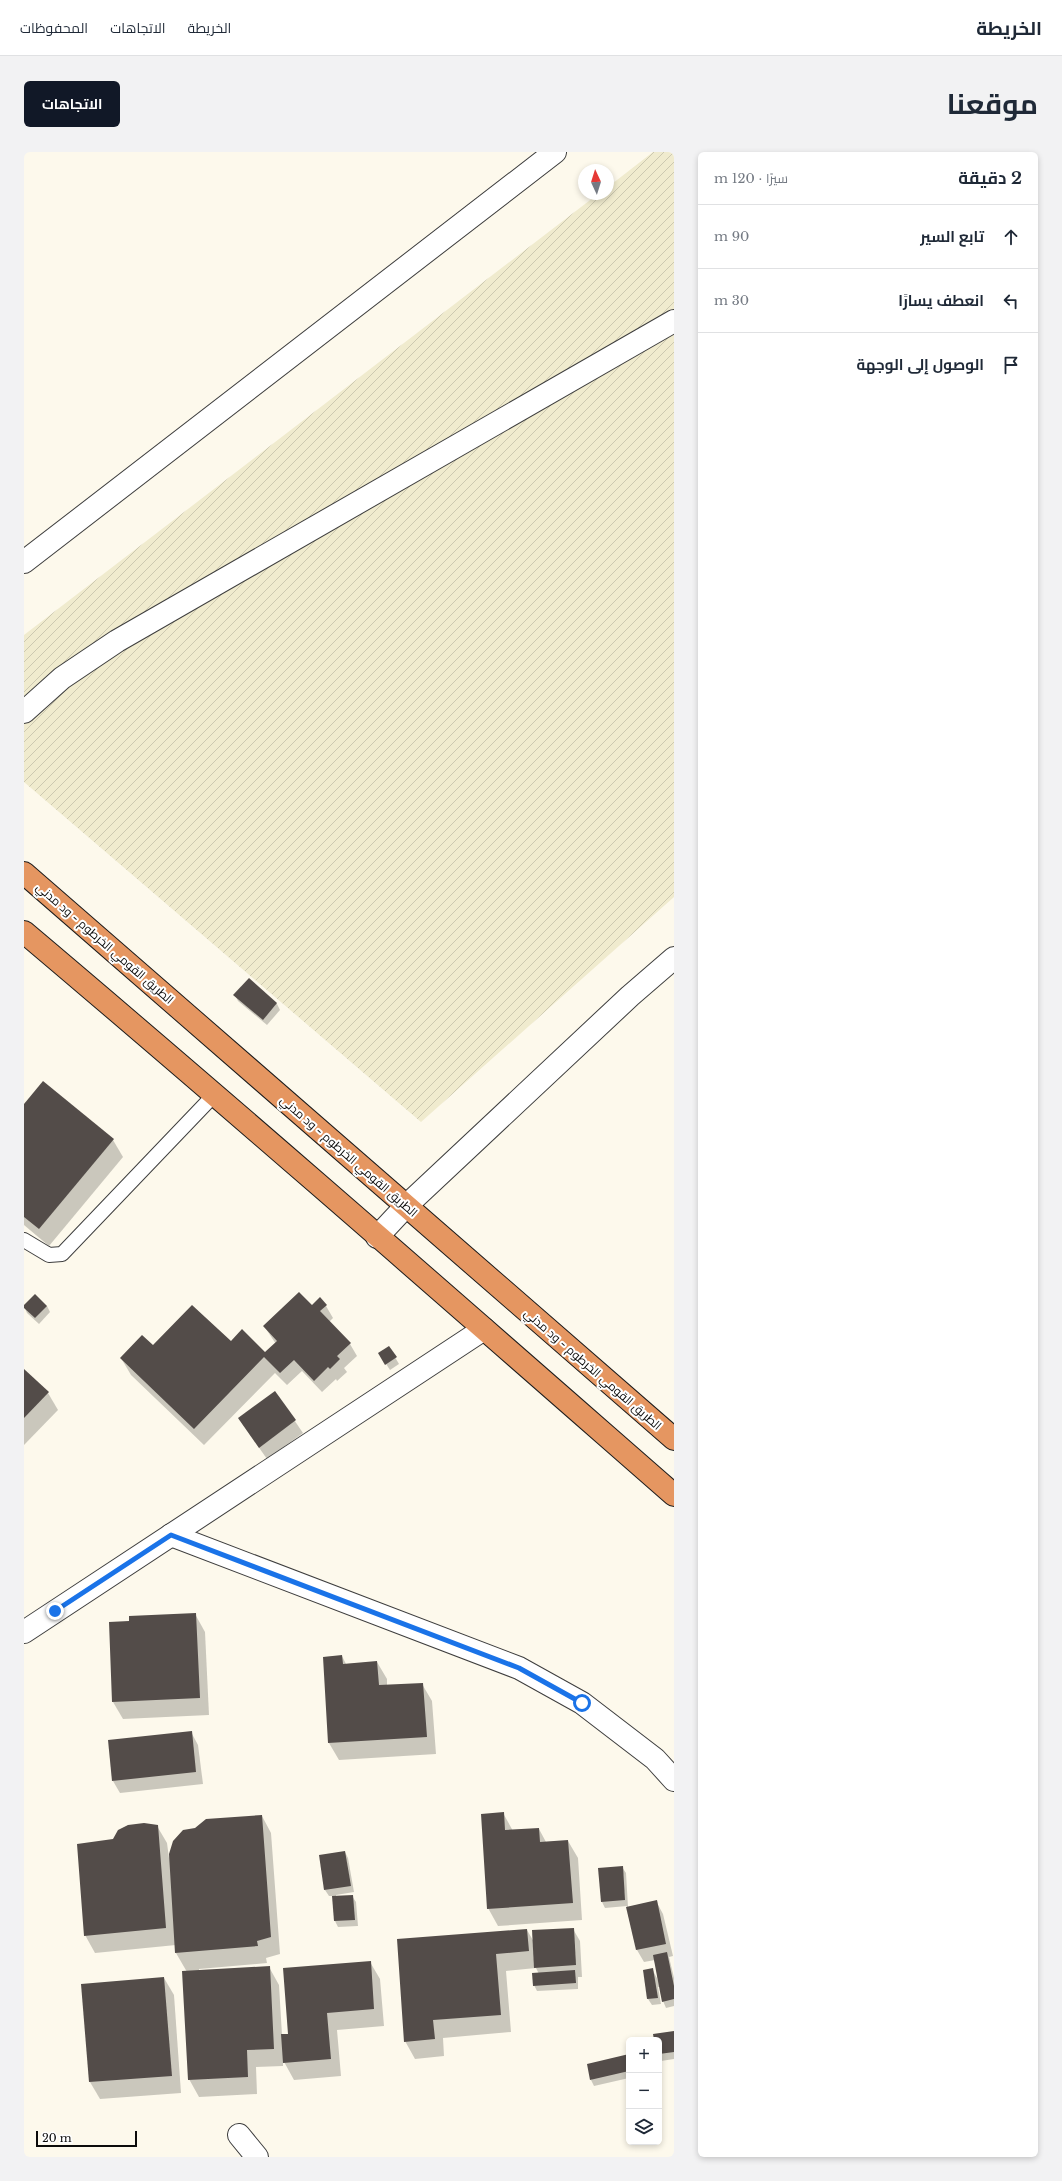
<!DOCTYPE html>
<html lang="ar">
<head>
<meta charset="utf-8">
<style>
	:root { --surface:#fff; --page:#f2f2f3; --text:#1f2937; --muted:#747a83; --line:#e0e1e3; --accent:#111827 }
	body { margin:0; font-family:"Libre Baskerville",Cairo,serif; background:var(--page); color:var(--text); direction:rtl }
	.controls { position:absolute; right:12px; bottom:12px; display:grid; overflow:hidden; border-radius:6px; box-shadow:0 2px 6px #0003 }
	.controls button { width:36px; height:36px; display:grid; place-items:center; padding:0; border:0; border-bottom:1px solid var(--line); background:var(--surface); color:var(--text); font:20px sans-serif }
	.compass { position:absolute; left:554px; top:12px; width:36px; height:36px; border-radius:50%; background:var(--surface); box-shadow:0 2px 6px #0003; rotate:356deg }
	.scale { position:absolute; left:12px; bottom:10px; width:101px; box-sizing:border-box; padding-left:4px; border:2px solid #0b0b0b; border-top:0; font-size:11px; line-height:14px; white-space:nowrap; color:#0b0b0b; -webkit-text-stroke:3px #fff; paint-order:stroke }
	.stop { position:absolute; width:12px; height:12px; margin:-9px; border:3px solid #1a73e8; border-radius:50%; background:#fff }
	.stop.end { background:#1a73e8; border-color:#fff; box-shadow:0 1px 4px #0008 }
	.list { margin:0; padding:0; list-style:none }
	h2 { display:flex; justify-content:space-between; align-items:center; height:52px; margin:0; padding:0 16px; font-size:17px }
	h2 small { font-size:13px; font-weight:400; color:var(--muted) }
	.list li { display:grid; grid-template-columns:26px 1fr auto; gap:12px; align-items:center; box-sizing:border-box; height:64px; padding:0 16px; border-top:1px solid var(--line) }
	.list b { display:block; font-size:15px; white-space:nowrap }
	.list em { font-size:13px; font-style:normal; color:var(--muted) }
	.icon { flex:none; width:22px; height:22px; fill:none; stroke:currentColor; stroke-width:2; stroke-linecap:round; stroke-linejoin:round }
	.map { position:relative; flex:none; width:650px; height:2005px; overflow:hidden; direction:ltr; border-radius:6px }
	header { display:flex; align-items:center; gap:24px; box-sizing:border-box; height:56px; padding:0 20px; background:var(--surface); border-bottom:1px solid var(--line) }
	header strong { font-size:19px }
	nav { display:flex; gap:22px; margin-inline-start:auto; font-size:14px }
	.intro { display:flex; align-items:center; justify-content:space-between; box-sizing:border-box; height:96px; padding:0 24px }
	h1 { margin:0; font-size:28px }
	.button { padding:10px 18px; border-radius:6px; background:var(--accent); color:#fff; font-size:14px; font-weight:700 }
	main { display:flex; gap:24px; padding:0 24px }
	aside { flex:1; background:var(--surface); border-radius:6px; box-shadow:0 2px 6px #0003 }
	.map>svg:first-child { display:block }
	.farmland { fill:url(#farmland-furrows) }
	.shadow { fill:#0003 }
	.building { fill:#534c49 }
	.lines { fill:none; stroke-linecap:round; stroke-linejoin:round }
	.lane-casing { stroke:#3e3e3e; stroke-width:16 }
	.street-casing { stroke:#3e3e3e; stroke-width:24 }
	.highway-casing { stroke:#1c1c1c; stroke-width:24 }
	.lane { stroke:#fff; stroke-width:14 }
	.street { stroke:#fff; stroke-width:22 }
	.highway { stroke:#e59661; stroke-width:22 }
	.route { stroke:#1a73e8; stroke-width:5 }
	.labels { text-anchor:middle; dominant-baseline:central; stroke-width:4; stroke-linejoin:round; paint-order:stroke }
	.street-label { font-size:12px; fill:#0b0b0b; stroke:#fff }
</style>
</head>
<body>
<header>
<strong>الخريطة</strong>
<nav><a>الخريطة</a><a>الاتجاهات</a><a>المحفوظات</a></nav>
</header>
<div class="intro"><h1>موقعنا</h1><a class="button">الاتجاهات</a></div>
<main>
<aside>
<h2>2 دقيقة<small>سيرًا · 120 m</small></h2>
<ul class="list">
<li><svg class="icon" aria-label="ahead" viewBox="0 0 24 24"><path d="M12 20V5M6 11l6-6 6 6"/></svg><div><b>تابع السير</b></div><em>90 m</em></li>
<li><svg class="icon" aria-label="left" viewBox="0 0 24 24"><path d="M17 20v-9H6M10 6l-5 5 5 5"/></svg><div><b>انعطف يسارًا</b></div><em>30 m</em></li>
<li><svg class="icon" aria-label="arrive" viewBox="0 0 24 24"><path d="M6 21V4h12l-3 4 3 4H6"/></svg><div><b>الوصول إلى الوجهة</b></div></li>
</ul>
</aside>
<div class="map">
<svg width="650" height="2005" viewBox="0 0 650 2005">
	<defs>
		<pattern id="farmland-furrows" width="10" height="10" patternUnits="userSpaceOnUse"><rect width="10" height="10" fill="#f0ebce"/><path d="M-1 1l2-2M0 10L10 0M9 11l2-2" fill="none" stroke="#ccc8b0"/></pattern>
	</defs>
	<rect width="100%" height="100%" fill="#fdf9ec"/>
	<polygon class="farmland" points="629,0 650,0 650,745 397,970 0,630 0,483 574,42 584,42 584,35"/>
	<g class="shadow">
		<polygon points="225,827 253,852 256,858 243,873 214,849 211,843"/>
		<polygon points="0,953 89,988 99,1005 25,1094 0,1073"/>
		<polygon points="0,1154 23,1154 26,1160 15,1172 3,1161"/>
		<polygon points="288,1154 302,1154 309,1166 305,1170 326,1192 333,1204 320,1216 323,1220 313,1229 312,1227 298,1240 278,1219 263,1233 251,1221 180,1293 107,1223 97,1206 129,1195 207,1190 241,1201 252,1192 240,1174"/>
		<polygon points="365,1195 375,1212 366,1218 355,1201"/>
		<polygon points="0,1218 24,1241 34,1258 0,1293"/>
		<polygon points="251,1240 279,1281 243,1307 215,1267"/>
		<polygon points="171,1462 181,1480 185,1563 99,1567 89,1550"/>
		<polygon points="318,1504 322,1512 353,1510 363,1527 363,1534 398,1532 408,1549 412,1602 315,1608 305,1591 300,1505"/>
		<polygon points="167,1580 174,1593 179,1632 96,1641 89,1629"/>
		<polygon points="479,1661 489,1679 515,1677 522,1690 544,1689 554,1706 558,1768 474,1774 464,1756"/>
		<polygon points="238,1664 247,1681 256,1802 242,1806 243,1811 175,1817 175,1819 245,1815 255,1833 258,1883 265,1883 346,1810 356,1827 360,1874 313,1878 317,1924 270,1928 259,1908 259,1914 232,1915 233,1942 175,1945 165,1927 163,1820 152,1801 152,1793 71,1801 61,1783 89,1687 133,1674 143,1691 145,1706 150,1690"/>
		<polygon points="321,1700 324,1706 330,1740 312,1743 312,1745 328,1744 332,1750 334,1774 314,1775 311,1769 309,1744 305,1744 301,1738 296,1704"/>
		<polygon points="598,1715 602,1721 604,1755 632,1749 639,1762 649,1804 645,1805 650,1826 650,1854 642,1856 639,1849 636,1835 634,1835 637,1852 628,1853 624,1847 620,1819 628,1817 634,1828 631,1808 620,1810 613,1798 603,1754 581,1756 578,1750"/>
		<polygon points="549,1777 556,1789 558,1825 554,1825 554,1837 513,1839 510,1833 515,1822 512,1816 482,1819 487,1880 419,1886 420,1904 391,1907 381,1889 374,1788 503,1778 510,1790"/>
		<polygon points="140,1826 150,1843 157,1941 76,1947 66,1930"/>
		<polygon points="650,1880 650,1907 637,1909 635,1888 631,1888"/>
		<polygon points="605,1903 605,1926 570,1934 567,1928"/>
	</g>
	<g class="building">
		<polygon points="225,826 253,851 239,868 209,843"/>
		<polygon points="19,929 90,987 15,1077 0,1065 0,952"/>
		<polygon points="275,1140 288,1153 296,1145 303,1153 296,1159 327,1191 313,1204 316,1207 306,1217 304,1215 290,1229 270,1208 256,1221 240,1205 170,1277 96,1206 118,1183 129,1193 168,1153 207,1189 218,1177 241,1200 253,1189 239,1174"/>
		<polygon points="11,1142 23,1154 11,1166 0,1156 0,1153"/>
		<polygon points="365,1194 373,1205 361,1213 354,1201"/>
		<polygon points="0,1217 25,1240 0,1266"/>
		<polygon points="251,1239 272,1268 235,1296 214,1266"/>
		<polygon points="172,1461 176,1546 88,1550 85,1470 105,1469 105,1464"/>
		<polygon points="318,1503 319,1512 353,1509 355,1533 399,1531 403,1585 304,1591 299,1505"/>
		<polygon points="168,1579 172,1620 88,1629 84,1588"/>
		<polygon points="480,1660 481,1678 515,1676 516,1690 544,1688 549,1751 463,1757 457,1662"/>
		<polygon points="238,1663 247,1785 233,1789 234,1794 151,1801 145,1702 149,1689 159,1678 171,1676 182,1667"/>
		<polygon points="120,1671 134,1673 142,1776 60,1784 53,1692 89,1687 94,1678 104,1673"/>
		<polygon points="321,1699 327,1734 300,1738 295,1703"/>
		<polygon points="599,1714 601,1748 577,1750 574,1716"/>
		<polygon points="329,1743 331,1768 310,1769 308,1744"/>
		<polygon points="633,1748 642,1792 612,1798 602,1755"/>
		<polygon points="550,1776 552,1813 510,1816 508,1778"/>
		<polygon points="503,1777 505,1799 472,1802 477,1863 409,1868 411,1887 380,1890 373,1787"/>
		<polygon points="643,1800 650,1834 650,1847 638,1850 629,1803"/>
		<polygon points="347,1809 350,1857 303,1861 307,1907 259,1911 257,1882 264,1882 259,1816"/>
		<polygon points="246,1814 250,1897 223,1898 224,1925 164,1928 158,1819"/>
		<polygon points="629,1816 634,1846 623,1847 619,1818"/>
		<polygon points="551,1818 552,1831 509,1834 508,1821"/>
		<polygon points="140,1825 148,1924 65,1930 57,1832"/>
		<polygon points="650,1879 650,1900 635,1902 635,1888 630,1888 629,1882"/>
		<polygon points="605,1902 605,1919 566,1928 563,1912"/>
	</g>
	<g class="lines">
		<defs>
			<polyline id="lane" points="0,1088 25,1103 38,1102 191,942"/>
			<g id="street">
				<polyline points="0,410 531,0"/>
				<polyline points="0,560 38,526 93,489 650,169"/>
				<polyline points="353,1085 382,1054 606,844 650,806"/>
				<polyline points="147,1383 495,1516 558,1551 631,1607 650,1628"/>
				<polyline points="0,1480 460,1177"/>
				<polyline points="215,1983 233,2005"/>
			</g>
			<g id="highway">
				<polyline points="0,721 650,1287"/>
				<path d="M0 780C219 965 434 1154 650 1343"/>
			</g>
		</defs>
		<use href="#lane" class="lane-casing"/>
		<use href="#street" class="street-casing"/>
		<use href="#highway" class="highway-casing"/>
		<use href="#lane" class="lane"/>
		<use href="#street" class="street"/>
		<use href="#highway" class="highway"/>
	</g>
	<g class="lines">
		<polyline class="route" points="31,1459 147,1383 495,1516 558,1551"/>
	</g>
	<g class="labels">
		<g class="street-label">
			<text transform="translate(81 791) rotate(41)">الطريق القومي الخرطوم - ود مدني</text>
			<text transform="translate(325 1004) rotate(41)">الطريق القومي الخرطوم - ود مدني</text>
			<text transform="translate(569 1217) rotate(41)">الطريق القومي الخرطوم - ود مدني</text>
		</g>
	</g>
</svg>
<div class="controls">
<button>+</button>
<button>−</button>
<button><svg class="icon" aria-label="layers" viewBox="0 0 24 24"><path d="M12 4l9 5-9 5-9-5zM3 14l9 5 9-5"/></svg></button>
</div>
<svg class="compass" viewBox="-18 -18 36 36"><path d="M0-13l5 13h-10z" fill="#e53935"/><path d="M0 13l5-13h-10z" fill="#747a83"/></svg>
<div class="scale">20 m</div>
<div class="stop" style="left:558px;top:1551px"></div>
<div class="stop end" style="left:31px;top:1459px"></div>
</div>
</main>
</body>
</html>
